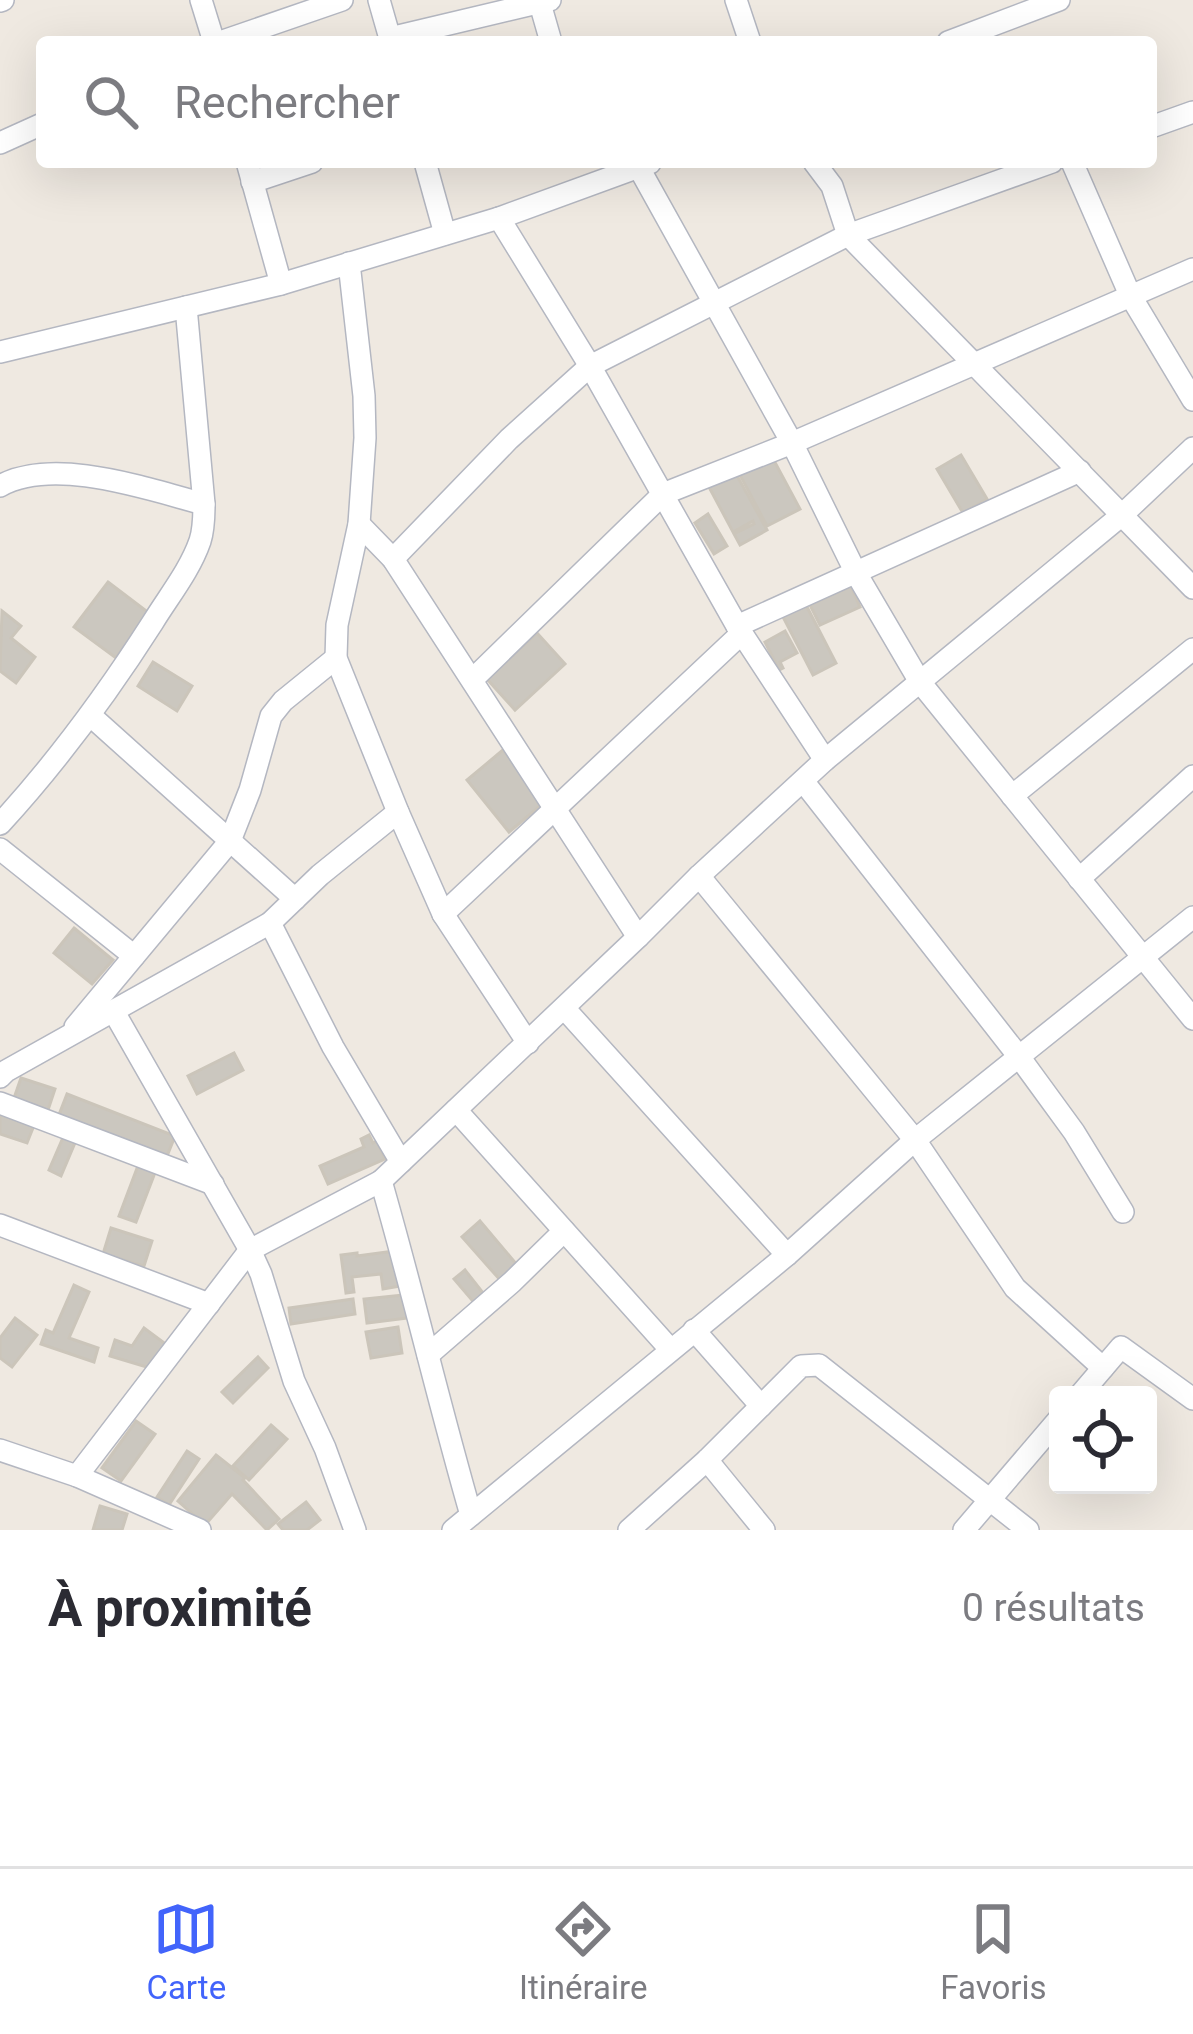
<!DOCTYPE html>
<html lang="fr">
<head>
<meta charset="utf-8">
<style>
	:root { --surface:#fff; --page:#f7f7f7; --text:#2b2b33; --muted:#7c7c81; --line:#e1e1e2; --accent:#4264fb }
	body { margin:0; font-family:Roboto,sans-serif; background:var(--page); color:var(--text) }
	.controls { position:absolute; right:36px; bottom:36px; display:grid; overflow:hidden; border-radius:12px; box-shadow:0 12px 48px #0002 }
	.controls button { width:108px; height:108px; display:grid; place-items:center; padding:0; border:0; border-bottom:3px solid var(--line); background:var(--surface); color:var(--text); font:60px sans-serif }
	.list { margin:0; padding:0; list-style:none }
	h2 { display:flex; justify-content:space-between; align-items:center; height:156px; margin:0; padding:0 48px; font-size:51px }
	h2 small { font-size:39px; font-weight:400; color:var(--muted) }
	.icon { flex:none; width:66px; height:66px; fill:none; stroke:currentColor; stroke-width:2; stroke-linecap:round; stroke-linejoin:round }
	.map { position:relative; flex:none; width:1193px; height:1530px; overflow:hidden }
	.search { position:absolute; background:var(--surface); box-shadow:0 12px 48px #0002; left:36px; right:36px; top:36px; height:132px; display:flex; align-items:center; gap:30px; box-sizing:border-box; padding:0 42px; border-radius:12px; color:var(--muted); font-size:45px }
	.sheet { height:336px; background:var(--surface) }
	nav { display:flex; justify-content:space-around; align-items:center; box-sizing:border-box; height:168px; border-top:3px solid var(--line); background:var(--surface); font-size:33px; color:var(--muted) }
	nav a { display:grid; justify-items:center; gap:6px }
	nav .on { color:var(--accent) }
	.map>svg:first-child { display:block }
	.building { fill:#cbc7bf; stroke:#cbc5ba; stroke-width:3 }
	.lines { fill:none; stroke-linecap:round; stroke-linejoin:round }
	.street-casing { stroke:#b4b7c1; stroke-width:24 }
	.street { stroke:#fff; stroke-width:21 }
</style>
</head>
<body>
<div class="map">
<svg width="1193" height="1530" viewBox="0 0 1193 1530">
	<rect width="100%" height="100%" fill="#efe9e1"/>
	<g class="building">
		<polygon points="771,455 800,509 767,526 739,473"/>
		<polygon points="961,455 987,499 963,513 937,469"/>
		<polygon points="735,472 767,530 740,545 734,534 754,524 753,521 733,532 709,487"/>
		<polygon points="708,514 727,546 714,554 695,523"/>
		<polygon points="108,582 149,613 116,658 74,627"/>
		<polygon points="851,586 860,607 820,625 810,605"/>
		<polygon points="805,603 836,663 813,675 782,615"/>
		<polygon points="2,611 21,626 11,638 35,657 16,683 0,671"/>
		<polygon points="785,631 797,653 780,662 783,668 779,670 765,642"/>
		<polygon points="537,633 565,664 515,710 487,679"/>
		<polygon points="153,662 192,686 177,711 138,686"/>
		<polygon points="503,750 545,802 509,832 467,780"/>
		<polygon points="74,928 113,960 92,984 54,953"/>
		<polygon points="234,1053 243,1070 197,1094 188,1076"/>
		<polygon points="21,1078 55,1089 48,1110 14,1098"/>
		<polygon points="67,1094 175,1136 165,1161 57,1120"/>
		<polygon points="0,1111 35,1123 27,1143 0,1134"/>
		<polygon points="65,1133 77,1138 61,1176 49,1170"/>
		<polygon points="369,1135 373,1143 377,1141 385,1159 328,1184 320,1166 364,1147 361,1139"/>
		<polygon points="139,1163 156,1170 136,1222 119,1216"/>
		<polygon points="480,1221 518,1266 501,1281 462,1237"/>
		<polygon points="111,1228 152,1241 144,1266 103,1254"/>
		<polygon points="402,1250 406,1285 383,1289 381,1274 352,1277 354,1292 346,1293 341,1255 357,1253 357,1256"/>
		<polygon points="465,1270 487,1298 477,1306 454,1279"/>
		<polygon points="74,1285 89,1292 69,1338 98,1348 94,1362 41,1344 46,1330 53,1333"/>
		<polygon points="414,1294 416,1317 367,1323 364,1299"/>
		<polygon points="353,1299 355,1314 291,1324 289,1308"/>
		<polygon points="15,1318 37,1335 12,1367 0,1358 0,1338"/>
		<polygon points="398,1327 402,1353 371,1358 366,1332"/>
		<polygon points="144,1328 167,1345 150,1368 110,1356 115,1340 132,1346"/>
		<polygon points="258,1357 268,1368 233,1403 222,1392"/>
		<polygon points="136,1421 155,1434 121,1481 102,1468"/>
		<polygon points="271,1425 287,1439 249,1480 233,1466"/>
		<polygon points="187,1451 199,1459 169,1505 157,1497"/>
		<polygon points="216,1455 245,1478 243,1480 279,1519 267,1530 232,1494 205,1525 178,1501"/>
		<polygon points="306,1502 320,1520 307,1530 283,1530 278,1524"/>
		<polygon points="100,1506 127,1514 122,1530 93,1530"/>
	</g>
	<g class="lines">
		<defs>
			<g id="street">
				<polyline points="201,0 214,42"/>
				<polyline points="379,0 391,42"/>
				<polyline points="539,0 551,42"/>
				<polyline points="736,0 750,42"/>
				<polyline points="0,1 3,0"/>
				<polyline points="390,38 550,0"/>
				<polyline points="220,42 342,0"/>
				<polyline points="948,42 1059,0"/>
				<polyline points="1151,127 1193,112"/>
				<polyline points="0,143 42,124"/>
				<polyline points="247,162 281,284"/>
				<polyline points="425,162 445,234"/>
				<polyline points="814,162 832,186 848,235 1193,588"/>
				<polyline points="1072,162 1130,295 1193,400"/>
				<polyline points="639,168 792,443 856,573 920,682 1193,1019"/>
				<polyline points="252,182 312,162"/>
				<polyline points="499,218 590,366 737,626 825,760"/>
				<polyline points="349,263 364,396 365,438 359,524 337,625 336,658 398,812 443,914 528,1043"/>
				<polyline points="0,352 281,284 499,218 650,163"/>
				<path d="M0 486C54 456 147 489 204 504"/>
				<polyline points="359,524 393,559 638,937"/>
				<polyline points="393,559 509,439 590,366 848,235 1052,162"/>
				<polyline points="737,626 1080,471"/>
				<polyline points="472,680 663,494 792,443 1193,269"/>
				<polyline points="91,716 295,899"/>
				<polyline points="803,781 1020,1058 1074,1132 1123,1212"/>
				<polyline points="1012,796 1193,649"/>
				<path d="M0 824C58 761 107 694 153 622 169 596 190 570 200 541 204 529 204 516 204 504L186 307"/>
				<polyline points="0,849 134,956"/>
				<polyline points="699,876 915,1140 1015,1288 1103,1368"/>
				<polyline points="1079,879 1193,776"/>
				<polyline points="443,914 742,633"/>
				<polyline points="270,923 333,1047 401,1162"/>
				<polyline points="564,1008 787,1255"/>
				<polyline points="114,1012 250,1250 261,1274 294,1381 325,1448 355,1530"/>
				<polyline points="75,1027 230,841 250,790 271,716 283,701 336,658"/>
				<polyline points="0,1077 6,1071 270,923 320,875 398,812"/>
				<polyline points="0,1103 213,1184"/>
				<polyline points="456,1110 670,1349"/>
				<path d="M381 1181C413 1292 439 1404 471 1515"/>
				<polyline points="0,1225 209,1304"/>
				<polyline points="694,1330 761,1406"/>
				<polyline points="428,1355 512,1282 564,1231"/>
				<polyline points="1080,1395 1121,1347 1193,1399"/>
				<polyline points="0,1450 77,1476 200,1530"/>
				<polyline points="707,1460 764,1530"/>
				<polyline points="77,1476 250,1250 381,1181 638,937 699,876 825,760 1122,515 1193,448"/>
				<polyline points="453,1530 787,1255 915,1140 1193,917"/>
				<polyline points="629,1530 707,1460 801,1366 819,1365 1028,1530"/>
				<polyline points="964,1530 1058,1420"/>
			</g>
		</defs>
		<use href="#street" class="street-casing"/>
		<use href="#street" class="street"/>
	</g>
</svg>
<div class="controls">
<button><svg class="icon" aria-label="locate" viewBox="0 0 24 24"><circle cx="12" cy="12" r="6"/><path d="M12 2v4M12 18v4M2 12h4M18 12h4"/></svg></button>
</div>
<div class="search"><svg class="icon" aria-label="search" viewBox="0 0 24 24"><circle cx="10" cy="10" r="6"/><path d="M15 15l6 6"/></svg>Rechercher</div>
</div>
<section class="sheet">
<h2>À proximité<small>0 résultats</small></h2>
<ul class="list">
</ul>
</section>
<nav>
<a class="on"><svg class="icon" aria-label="map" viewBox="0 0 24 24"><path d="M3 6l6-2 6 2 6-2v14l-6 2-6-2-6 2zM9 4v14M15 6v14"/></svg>Carte</a>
<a><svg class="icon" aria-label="directions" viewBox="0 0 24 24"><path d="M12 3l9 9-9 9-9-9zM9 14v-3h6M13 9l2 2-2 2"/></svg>Itinéraire</a>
<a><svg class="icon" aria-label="saved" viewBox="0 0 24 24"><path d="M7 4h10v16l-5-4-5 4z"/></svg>Favoris</a>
</nav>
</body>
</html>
